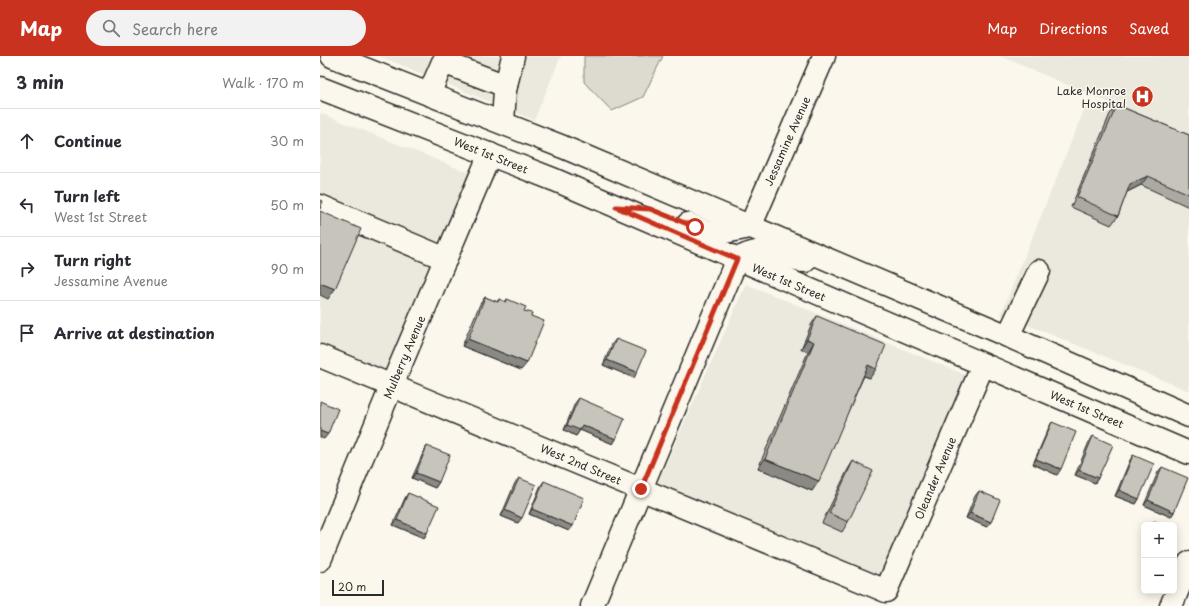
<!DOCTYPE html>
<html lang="en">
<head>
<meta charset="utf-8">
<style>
	:root { --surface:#fff; --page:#f2f2f3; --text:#2b2b33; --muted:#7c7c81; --line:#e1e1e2; --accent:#c8321e }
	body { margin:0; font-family:"Playpen Sans",sans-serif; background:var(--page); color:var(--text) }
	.controls { position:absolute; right:12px; bottom:12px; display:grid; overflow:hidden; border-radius:6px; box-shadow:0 2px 10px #0003 }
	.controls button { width:36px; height:36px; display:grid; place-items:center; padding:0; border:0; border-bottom:1px solid var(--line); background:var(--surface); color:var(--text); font:20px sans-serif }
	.scale { position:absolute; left:12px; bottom:10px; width:52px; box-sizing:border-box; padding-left:4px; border:2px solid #2b2b2b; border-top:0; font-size:11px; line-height:14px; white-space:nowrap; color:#2b2b2b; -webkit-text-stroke:3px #fbf7ec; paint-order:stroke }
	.stop { position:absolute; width:12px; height:12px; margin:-9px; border:3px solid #c8321e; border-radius:50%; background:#fff }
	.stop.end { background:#c8321e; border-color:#fff; box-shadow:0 1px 4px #0008 }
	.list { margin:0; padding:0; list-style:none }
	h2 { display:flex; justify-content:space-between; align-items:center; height:52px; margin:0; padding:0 16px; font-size:17px }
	h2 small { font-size:13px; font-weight:400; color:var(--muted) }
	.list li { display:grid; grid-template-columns:26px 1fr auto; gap:12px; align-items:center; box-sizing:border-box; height:64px; padding:0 16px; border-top:1px solid var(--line) }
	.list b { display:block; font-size:15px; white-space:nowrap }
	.list p { margin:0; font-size:13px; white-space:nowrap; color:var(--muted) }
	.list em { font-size:13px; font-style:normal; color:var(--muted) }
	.icon { flex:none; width:22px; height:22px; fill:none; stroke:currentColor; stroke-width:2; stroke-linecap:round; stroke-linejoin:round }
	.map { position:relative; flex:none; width:869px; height:550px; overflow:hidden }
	header { display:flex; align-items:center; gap:24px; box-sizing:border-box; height:56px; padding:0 20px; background:var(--accent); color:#fff }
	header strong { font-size:19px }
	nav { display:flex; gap:22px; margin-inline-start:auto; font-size:14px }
	.search { width:280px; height:36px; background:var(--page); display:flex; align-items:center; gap:10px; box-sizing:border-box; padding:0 14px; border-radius:22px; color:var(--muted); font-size:15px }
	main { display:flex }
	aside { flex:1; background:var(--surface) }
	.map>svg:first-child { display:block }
	.built { fill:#ebe8de }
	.green { fill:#dddad0; stroke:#84827e }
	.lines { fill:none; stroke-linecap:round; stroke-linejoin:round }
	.minor-casing { stroke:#2b2b2b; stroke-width:25 }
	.major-casing { stroke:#2b2b2b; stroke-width:25 }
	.minor { stroke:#fbf7ec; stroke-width:22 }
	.major { stroke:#fbf7ec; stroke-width:22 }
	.wall { fill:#aba9a2; stroke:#2b2b2b }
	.shaded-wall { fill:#8b8984; stroke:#2b2b2b }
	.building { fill:#c7c4bc; stroke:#2b2b2b }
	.route { stroke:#c8321e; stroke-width:5 }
	.labels { text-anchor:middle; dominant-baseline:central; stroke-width:3; stroke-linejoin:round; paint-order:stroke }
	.poi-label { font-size:11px; fill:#2b2b2b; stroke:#fbf7ec; text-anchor:end }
	.street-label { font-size:11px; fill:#2b2b2b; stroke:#fbf7ec }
</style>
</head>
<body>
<header>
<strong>Map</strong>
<div class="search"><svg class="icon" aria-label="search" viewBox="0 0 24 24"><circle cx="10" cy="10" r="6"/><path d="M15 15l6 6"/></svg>Search here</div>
<nav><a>Map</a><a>Directions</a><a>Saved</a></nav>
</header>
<main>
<aside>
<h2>3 min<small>Walk · 170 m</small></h2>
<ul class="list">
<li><svg class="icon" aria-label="ahead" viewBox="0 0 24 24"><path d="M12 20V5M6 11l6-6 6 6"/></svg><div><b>Continue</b></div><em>30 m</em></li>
<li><svg class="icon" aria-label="left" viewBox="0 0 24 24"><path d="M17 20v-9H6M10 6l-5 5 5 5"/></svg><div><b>Turn left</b><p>West 1st Street</p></div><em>50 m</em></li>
<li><svg class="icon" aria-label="right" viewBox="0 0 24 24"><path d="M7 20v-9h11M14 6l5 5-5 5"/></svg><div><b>Turn right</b><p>Jessamine Avenue</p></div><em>90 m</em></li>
<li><svg class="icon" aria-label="arrive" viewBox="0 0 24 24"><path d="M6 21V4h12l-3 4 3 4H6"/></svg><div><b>Arrive at destination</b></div></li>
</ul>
</aside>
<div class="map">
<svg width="869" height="550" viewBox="0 0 869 550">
	<rect width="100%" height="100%" fill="#fbf7ec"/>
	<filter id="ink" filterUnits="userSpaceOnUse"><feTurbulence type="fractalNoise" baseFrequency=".025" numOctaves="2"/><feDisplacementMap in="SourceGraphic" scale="8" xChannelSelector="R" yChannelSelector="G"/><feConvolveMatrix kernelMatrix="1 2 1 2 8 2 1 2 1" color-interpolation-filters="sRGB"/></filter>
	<g filter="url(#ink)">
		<g class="built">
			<polygon points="59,0 241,0 214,64"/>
			<polygon points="680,0 869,0 869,81"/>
			<polygon points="767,47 869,90 869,335 681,258"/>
			<polygon points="0,57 152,118 68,317 0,289"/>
			<polygon points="426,228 648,320 562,523 337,428"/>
		</g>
		<polygon class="green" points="264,0 343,0 323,41 292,55 264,26"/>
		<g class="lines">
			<defs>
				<g id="minor">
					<polyline points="109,38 123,6 186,30"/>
					<polyline points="183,66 185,34 193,0"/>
					<polyline points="0,150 126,203"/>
					<polyline points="430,171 504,0"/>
					<polyline points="688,280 719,215"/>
					<polyline points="0,300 566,535 663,309"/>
					<polyline points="0,504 72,329 170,98"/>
					<polyline points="272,550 417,203"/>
					<polyline points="851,550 869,507"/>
				</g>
				<g id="major">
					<polyline points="12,0 243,91 688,280 869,360"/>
					<polyline points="0,32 235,124 869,397"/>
					<polyline points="368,168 390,177 400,177 430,171"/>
					<path d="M417 203C422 201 427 198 432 197 450 191 467 205 485 205"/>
				</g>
			</defs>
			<use href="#minor" class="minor-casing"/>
			<use href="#major" class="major-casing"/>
			<use href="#minor" class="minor"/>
			<use href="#major" class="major"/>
		</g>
		<g class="wall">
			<polygon points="797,49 869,79 869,151 821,129 807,136 798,160 791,169 751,151 790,58"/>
			<polygon points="165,241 177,246 179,243 185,246 187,243 204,255 211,260 201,314 142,290 160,248"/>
			<polygon points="497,260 550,322 544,320 492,435 438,412 488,296 481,293 491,269"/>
			<polygon points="296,283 314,322 283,309 292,288"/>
			<polygon points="259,342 296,383 293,388 260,374 256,380 244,374 255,347"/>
			<polygon points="732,366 737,419 713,408 729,371"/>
			<polygon points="773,380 778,422 775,427 755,419 769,386"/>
			<polygon points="107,390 119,426 115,432 92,422 104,395"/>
			<polygon points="813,399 819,443 816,448 795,440 810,404"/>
			<polygon points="533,405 528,466 522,476 502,467 527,415"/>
			<polygon points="842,411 854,456 851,461 824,449 838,416"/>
			<polygon points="199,422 198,467 181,460 195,427"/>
			<polygon points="224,425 249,475 209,458 220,431"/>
			<polygon points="659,435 667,471 646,462 655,440"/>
			<polygon points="88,437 107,477 104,482 73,469 85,442"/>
		</g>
		<g class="shaded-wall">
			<polygon points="828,120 821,129 803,138 810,128"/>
			<polygon points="0,227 15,233 8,243 0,239"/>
			<polygon points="148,283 207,307 201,314 142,290"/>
			<polygon points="487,283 494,286 488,296 481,293"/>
			<polygon points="287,304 317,316 314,322 283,309"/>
			<polygon points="548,309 556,313 550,322 541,319"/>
			<polygon points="247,369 262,369 296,383 293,388 260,374 256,380 244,374"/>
			<polygon points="0,375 8,378 4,383 0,381"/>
			<polygon points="445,403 499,425 492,435 438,412"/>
			<polygon points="716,403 741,413 737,419 713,408"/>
			<polygon points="759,414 778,422 775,427 755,419"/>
			<polygon points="96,417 119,426 115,432 92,422"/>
			<polygon points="799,434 819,443 816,448 795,440"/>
			<polygon points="828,444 854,456 851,461 824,449"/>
			<polygon points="212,453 253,470 249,475 209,458"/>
			<polygon points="185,454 202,462 198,467 181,460"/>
			<polygon points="650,457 671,466 667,471 646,462"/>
			<polygon points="77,464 107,477 104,482 73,469"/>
		</g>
		<g class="building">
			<polygon points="797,49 869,79 869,138 828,120 810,128 798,160 757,141"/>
			<polygon points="0,144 3,145 0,153"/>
			<polygon points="0,155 41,173 15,233 0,227"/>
			<polygon points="165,241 178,246 179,243 186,246 187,243 206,251 204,255 212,257 211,260 224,265 207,307 148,283"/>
			<polygon points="497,260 566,289 556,313 548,309 499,425 445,403 494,286 487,283"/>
			<polygon points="296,283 326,295 317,316 287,304"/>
			<polygon points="259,342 305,362 296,383 262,369 260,374 247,369"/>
			<polygon points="0,345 18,353 8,378 0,375"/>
			<polygon points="732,366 756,376 741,413 716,403"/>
			<polygon points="773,380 793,389 778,422 759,414"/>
			<polygon points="107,390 130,399 119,426 96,417"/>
			<polygon points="813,399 834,408 819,443 799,434"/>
			<polygon points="533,405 553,415 528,466 509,457"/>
			<polygon points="842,411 868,422 854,456 828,444"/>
			<polygon points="199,422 216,429 202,462 185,454"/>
			<polygon points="224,425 264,442 253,470 212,453"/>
			<polygon points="659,435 680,444 671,466 650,457"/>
			<polygon points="88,437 119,450 107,477 77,464"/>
			<polygon points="834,465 843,469 833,469"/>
		</g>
	</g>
	<g class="lines" filter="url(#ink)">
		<polyline class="route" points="321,433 417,203 296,151 330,153 375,171"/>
	</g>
	<defs>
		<symbol id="hospital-disc" viewBox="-11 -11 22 22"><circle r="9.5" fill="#c8321e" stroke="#fbf7ec"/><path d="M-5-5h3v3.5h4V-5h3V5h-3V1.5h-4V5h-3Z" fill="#fff"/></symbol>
	</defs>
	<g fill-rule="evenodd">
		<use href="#hospital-disc" x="810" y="28" width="25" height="25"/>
	</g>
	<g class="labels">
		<g class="poi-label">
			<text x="806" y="34">Lake Monroe<tspan x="806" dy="13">Hospital</tspan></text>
		</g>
		<g class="street-label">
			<text transform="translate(467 85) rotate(-66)">Jessamine Avenue</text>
			<text transform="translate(171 99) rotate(22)">West 1st Street</text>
			<text transform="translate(469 226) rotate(23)">West 1st Street</text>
			<text transform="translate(84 301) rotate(-67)">Mulberry Avenue</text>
			<text transform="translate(767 353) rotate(23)">West 1st Street</text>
			<text transform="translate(261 408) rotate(23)">West 2nd Street</text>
			<text transform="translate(615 422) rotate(-67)">Oleander Avenue</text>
		</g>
	</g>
</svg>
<div class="controls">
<button>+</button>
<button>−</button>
</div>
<div class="scale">20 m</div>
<div class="stop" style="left:375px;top:171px"></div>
<div class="stop end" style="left:321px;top:433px"></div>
</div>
</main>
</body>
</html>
